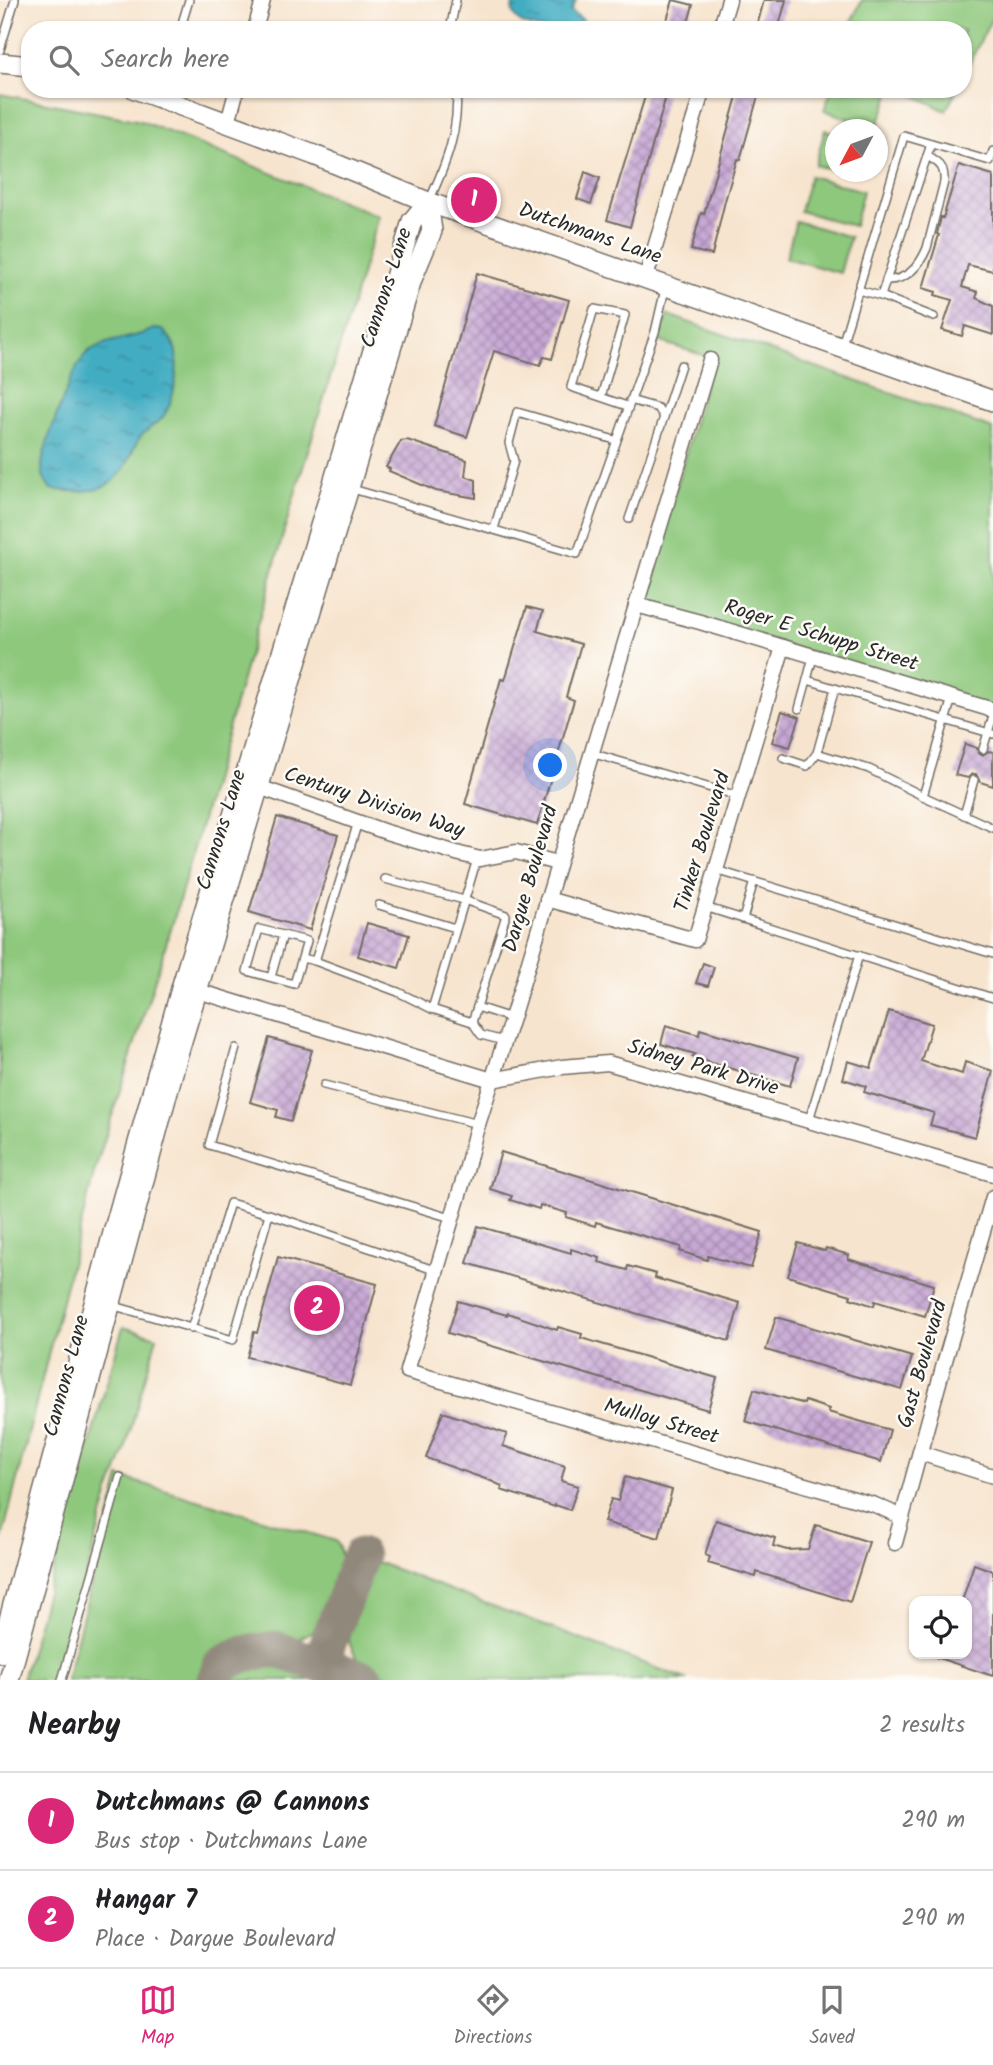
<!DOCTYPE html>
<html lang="en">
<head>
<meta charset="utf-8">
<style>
	:root { --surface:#fff; --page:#f2f2f2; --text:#202124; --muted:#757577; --line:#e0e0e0; --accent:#db2777 }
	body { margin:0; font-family:Kalam,sans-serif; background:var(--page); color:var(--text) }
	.controls { position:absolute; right:21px; bottom:21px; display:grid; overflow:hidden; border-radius:14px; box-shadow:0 2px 5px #0004 }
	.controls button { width:63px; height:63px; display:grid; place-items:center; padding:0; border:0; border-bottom:2px solid var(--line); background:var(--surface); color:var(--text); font:35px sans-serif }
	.compass { position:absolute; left:825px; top:119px; width:63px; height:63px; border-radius:50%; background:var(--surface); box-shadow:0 2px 5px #0004; rotate:229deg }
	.you { position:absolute; left:551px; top:766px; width:24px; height:24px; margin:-18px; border:5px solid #fff; border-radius:50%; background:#1a73e8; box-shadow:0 0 0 10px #1a73e833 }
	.badge { display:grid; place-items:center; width:46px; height:46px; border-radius:50%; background:var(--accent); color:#fff; font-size:23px; font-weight:700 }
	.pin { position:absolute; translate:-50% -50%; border:4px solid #fff; box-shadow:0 2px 7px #0006 }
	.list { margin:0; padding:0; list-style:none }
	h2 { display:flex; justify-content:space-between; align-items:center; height:91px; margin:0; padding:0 28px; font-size:30px }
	h2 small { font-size:23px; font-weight:400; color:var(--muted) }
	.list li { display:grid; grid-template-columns:46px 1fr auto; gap:21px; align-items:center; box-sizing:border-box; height:98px; padding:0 28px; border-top:2px solid var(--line) }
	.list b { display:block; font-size:26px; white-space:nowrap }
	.list p { margin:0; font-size:23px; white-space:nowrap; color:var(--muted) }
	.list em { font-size:23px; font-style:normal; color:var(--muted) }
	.icon { flex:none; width:38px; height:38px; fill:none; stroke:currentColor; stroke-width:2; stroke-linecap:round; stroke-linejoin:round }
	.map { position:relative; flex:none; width:993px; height:1680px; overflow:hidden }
	.search { position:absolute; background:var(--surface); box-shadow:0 2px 5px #0004; left:21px; right:21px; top:21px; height:77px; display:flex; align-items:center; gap:18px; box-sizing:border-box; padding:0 24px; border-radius:28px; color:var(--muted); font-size:26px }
	.sheet { height:287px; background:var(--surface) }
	nav { display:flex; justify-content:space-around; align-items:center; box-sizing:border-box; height:98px; border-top:2px solid var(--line); background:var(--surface); font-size:19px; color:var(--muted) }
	nav a { display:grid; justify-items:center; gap:4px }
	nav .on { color:var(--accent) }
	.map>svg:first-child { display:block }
	.grass { fill:#8ec87d; stroke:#5c7a54; stroke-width:2 }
	.water { fill:url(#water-ripples); stroke:#376c76; stroke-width:2 }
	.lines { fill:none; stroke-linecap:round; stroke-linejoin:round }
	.taxiway { stroke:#91887c; stroke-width:37 }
	.building { fill:url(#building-cross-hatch) }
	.service-casing { stroke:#726c64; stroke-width:10 }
	.minor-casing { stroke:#726c64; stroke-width:17 }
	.secondary-casing { stroke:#726c64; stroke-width:22 }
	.service { stroke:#fff; stroke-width:7 }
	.minor { stroke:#fff; stroke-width:14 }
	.secondary { stroke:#fff; stroke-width:19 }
	.labels { text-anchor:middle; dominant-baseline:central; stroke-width:5; stroke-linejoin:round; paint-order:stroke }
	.street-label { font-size:21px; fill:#2b2b2b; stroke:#fdfcf7 }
</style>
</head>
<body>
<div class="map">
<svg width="993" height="1680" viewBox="0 0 993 1680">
	<defs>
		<pattern id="water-ripples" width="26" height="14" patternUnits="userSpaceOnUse" patternTransform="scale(1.75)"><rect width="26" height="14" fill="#43adc2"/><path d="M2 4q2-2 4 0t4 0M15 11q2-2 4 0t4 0" fill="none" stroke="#388d9e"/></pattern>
		<pattern id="building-cross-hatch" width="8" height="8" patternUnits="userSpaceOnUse" patternTransform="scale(1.75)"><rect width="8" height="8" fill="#c8a8d5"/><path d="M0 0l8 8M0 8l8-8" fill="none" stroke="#a389ad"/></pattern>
	</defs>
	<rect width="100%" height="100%" fill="#fdfcf7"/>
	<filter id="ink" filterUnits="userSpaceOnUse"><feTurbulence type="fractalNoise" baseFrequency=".0143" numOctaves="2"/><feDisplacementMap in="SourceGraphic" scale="14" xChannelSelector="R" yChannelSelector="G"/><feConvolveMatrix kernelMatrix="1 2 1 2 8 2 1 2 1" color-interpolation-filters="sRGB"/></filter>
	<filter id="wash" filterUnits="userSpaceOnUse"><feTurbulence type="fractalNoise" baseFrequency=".00686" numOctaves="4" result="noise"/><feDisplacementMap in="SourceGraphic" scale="28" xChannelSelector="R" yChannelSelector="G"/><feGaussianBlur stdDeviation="1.57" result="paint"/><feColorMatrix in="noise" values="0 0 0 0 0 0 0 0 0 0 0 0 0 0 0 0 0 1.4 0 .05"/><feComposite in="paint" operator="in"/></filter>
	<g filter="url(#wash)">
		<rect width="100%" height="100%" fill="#f7e4ce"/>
		<g class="grass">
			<polygon points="862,0 993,0 993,16 963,76 963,30 847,30"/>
			<polygon points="832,89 876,89 890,94 876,129 824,110"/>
			<polygon points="901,89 957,89 946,111"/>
			<polygon points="0,94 141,121 379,216 291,507 174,919 94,1173 0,1547"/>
			<polygon points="825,130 835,133 835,171 815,165"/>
			<polygon points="810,176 863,191 854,226 800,211"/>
			<polygon points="796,221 850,237 840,273 786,258"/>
			<polygon points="668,315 993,429 993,709 656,605 647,593 712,358 658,341"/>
			<polygon points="123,1327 157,1337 124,1453 108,1495 58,1680 22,1680"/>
			<path d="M120 1477 336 1541C345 1559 341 1569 335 1587 332 1597 329 1609 324 1618 315 1632 299 1641 283 1641 276 1641 268 1638 261 1639 234 1640 214 1657 201 1680H66Z"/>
			<path d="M371 1560 688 1680H396C322 1655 351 1616 371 1560Z"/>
			<polygon points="252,1662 277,1663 326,1680 227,1680 231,1673"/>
		</g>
		<g class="water">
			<path d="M514 0H576L571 11 583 20 587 30C568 30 501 35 514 0Z"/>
			<path d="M154 329 163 330C166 334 171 338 173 343 181 360 175 401 163 417 157 425 145 429 139 439 129 455 127 472 110 483 93 494 70 492 51 489 45 482 41 475 42 465 44 446 74 362 88 352 107 338 133 340 154 329Z"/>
		</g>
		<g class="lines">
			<g class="taxiway">
				<polyline points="320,1665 360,1556"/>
				<polyline points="215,1680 221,1665 244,1654 275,1649 366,1680"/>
			</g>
		</g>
		<g id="blocks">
			<g class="building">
				<polygon points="673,0 693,5 686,30 664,30"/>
				<polygon points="764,0 786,0 778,30 756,30"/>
				<polygon points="739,89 760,89 740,160 737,159 725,201 712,255 691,250 701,213 704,214"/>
				<polygon points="647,90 666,96 630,227 607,220"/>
				<polygon points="959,165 993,175 993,271 968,265 962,287 978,292 976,298 993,306 993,335 965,326 962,336 942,330 952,300 935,295 936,292 923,288 939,235 937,234 941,217 943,218"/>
				<polygon points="585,172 600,178 591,204 577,199"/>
				<polygon points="477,273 569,300 552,359 544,357 540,365 494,351 467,437 434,426"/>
				<polygon points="407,440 467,460 465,476 476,480 476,498 436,491 389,471 390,469 386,467 401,441"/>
				<polygon points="527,607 543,611 537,631 581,644 566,697 574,700 537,825 465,804 501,679 505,680"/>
				<polygon points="782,711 800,717 790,747 772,742"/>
				<polygon points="965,744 977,748 978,753 982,755 989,751 993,752 993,786 980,782 976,774 972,774 968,778 955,775"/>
				<polygon points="277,817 338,835 310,930 249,912"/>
				<polygon points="367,923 409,935 399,968 358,956"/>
				<polygon points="703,963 714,967 708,986 696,983"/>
				<polygon points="889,1011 932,1024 921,1061 962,1074 965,1062 993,1071 975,1137 930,1125 934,1113 864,1092 866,1086 843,1079 848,1061 871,1068"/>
				<polygon points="666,1025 699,1035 700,1029 798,1058 790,1086 692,1057 695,1054 661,1044"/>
				<polygon points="269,1038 312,1050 291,1121 276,1117 278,1110 250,1102"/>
				<polygon points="501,1152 762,1232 751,1268 708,1256 707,1260 680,1251 681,1247 596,1222 595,1226 566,1217 567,1213 540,1205 539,1209 510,1200 512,1196 490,1189"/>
				<polygon points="478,1226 571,1253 571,1249 600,1258 599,1262 627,1270 628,1266 656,1274 655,1278 740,1303 729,1341 467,1263"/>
				<polygon points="798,1243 825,1251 826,1248 849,1255 848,1259 934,1285 925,1316 875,1301 874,1306 850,1298 851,1295 788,1276"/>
				<polygon points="278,1257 377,1284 350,1385 247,1357 254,1332 257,1333"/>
				<polygon points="458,1301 507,1315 508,1313 557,1330 558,1327 582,1334 581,1338 717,1378 708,1410 448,1333"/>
				<polygon points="776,1317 912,1357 902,1390 766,1350"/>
				<polygon points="754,1389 804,1404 805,1401 829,1409 828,1412 890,1430 881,1462 745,1421"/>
				<polygon points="443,1412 507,1434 503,1446 565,1466 561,1481 578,1486 570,1510 555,1505 555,1507 501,1490 502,1486 491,1481 426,1458"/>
				<polygon points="625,1477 672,1490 659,1538 604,1522 611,1499 618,1501"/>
				<polygon points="716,1520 775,1538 773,1546 787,1550 808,1549 816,1525 869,1542 850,1602 757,1572 756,1577 708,1563 710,1557 705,1555"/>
				<polygon points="974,1564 993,1571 993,1676 932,1656 933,1654 967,1654 967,1601 962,1601"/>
			</g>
		</g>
	</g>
	<g filter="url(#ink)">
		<use href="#blocks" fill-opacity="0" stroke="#726c64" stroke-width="2"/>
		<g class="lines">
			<defs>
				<g id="service">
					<polyline points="180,30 189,0"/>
					<polyline points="450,30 456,0"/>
					<polyline points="0,50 15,0"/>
					<path d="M430 199C446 164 460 129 456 89"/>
					<path d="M886 280C907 281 920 265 927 248L944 182C945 166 939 163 927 156"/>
					<polyline points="858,290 881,296 931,144"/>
					<polyline points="881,296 934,317"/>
					<polyline points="842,345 904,136 990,161 993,151"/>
					<polyline points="601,397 625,315 594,309 571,387 627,406"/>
					<polyline points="664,417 681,365"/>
					<polyline points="349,488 577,554 655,332 665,289"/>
					<polyline points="629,519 664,417 658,408 630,400"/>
					<polyline points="494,529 514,461 509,443 517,412 615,440"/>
					<polyline points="813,657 807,680 993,734"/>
					<polyline points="835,688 817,753 869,769 923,796"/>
					<polyline points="952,698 923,796 993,828"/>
					<polyline points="799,709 807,680"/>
					<polyline points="983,749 993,716"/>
					<polyline points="591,753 738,796"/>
					<polyline points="783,758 807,766 817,753"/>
					<polyline points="964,815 974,780"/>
					<polyline points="358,822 315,961 398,992 432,1009"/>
					<polyline points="477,859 432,1009 472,1022 477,1007 511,1018"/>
					<polyline points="716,870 993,954"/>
					<polyline points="385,879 464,900 506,915 477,1007"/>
					<polyline points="379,905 455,928"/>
					<polyline points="705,907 993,998"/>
					<polyline points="743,919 754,881"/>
					<polyline points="302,958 294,984 247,971 259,929 307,941 302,958 315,961"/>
					<polyline points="271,977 283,935"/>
					<polyline points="472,1022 481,1035 504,1041"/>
					<polyline points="236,1048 209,1145 451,1218"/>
					<polyline points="324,1085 478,1124"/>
					<polyline points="809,1120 859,955"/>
					<polyline points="269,1214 437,1271"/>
					<polyline points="111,1305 233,1340 269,1214 230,1203 191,1329"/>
					<polyline points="62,1680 120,1477"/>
				</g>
				<g id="minor">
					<polyline points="255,30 263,0"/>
					<polyline points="720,30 729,0"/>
					<polyline points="228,122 237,89"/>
					<polyline points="646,277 703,89"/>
					<polyline points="710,360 512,1018 475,1134 466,1171 407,1371 875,1505 902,1517"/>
					<polyline points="636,605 700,622 993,710"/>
					<polyline points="259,787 386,832 460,854 480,859 516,852 557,863"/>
					<polyline points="547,899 695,940 783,647"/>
					<polyline points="198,991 492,1080 562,1067 608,1063 993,1174"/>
					<polyline points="920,1453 993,1476"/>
					<polyline points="895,1543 944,1364 993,1197"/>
				</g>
				<g id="secondary">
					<polyline points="0,63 30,66"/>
					<polyline points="135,89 314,155 428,202 993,401"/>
					<polyline points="0,1653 114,1229 182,985 412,221 428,202"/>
					<polyline points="9,1680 178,1054 412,279 432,231 428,202"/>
				</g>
			</defs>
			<use href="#service" class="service-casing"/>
			<use href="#minor" class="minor-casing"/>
			<use href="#secondary" class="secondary-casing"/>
			<use href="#service" class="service"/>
			<use href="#minor" class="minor"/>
			<use href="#secondary" class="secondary"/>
		</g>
	</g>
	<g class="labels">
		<g class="street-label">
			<text transform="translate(590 234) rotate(19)">Dutchmans Lane</text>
			<text transform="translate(387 288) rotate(-72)">Cannons Lane</text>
			<text transform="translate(821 636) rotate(17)">Roger E Schupp Street</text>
			<text transform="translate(374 803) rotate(18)">Century Division Way</text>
			<text transform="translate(222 830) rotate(-73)">Cannons Lane</text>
			<text transform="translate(703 842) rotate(-73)">Tinker Boulevard</text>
			<text transform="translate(531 879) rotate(-74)">Dargue Boulevard</text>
			<text transform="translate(703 1068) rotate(16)">Sidney Park Drive</text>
			<text transform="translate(923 1364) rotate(-74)">Gast Boulevard</text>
			<text transform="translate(67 1376) rotate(-75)">Cannons Lane</text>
			<text transform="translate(661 1422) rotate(16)">Mulloy Street</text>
		</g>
	</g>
</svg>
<div class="controls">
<button><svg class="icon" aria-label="locate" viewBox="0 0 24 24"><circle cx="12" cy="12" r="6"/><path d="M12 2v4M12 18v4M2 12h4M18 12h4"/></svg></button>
</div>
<svg class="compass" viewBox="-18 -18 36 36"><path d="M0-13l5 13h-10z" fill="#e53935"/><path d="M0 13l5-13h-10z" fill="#757577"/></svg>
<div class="you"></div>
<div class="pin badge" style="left:474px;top:200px">1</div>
<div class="pin badge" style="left:317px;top:1308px">2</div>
<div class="search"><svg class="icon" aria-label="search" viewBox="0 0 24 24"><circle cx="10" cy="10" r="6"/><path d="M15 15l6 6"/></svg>Search here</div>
</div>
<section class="sheet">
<h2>Nearby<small>2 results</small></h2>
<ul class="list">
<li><span class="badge">1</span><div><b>Dutchmans @ Cannons</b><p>Bus stop · Dutchmans Lane</p></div><em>290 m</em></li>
<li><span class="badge">2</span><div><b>Hangar 7</b><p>Place · Dargue Boulevard</p></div><em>290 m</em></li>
</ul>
</section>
<nav>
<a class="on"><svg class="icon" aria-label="map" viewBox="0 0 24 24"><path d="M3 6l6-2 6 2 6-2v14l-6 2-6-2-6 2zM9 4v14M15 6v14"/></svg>Map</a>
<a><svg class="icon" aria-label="directions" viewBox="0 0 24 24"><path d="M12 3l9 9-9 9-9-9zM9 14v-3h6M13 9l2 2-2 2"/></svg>Directions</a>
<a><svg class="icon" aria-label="saved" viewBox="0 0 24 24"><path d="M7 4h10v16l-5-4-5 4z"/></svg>Saved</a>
</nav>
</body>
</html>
